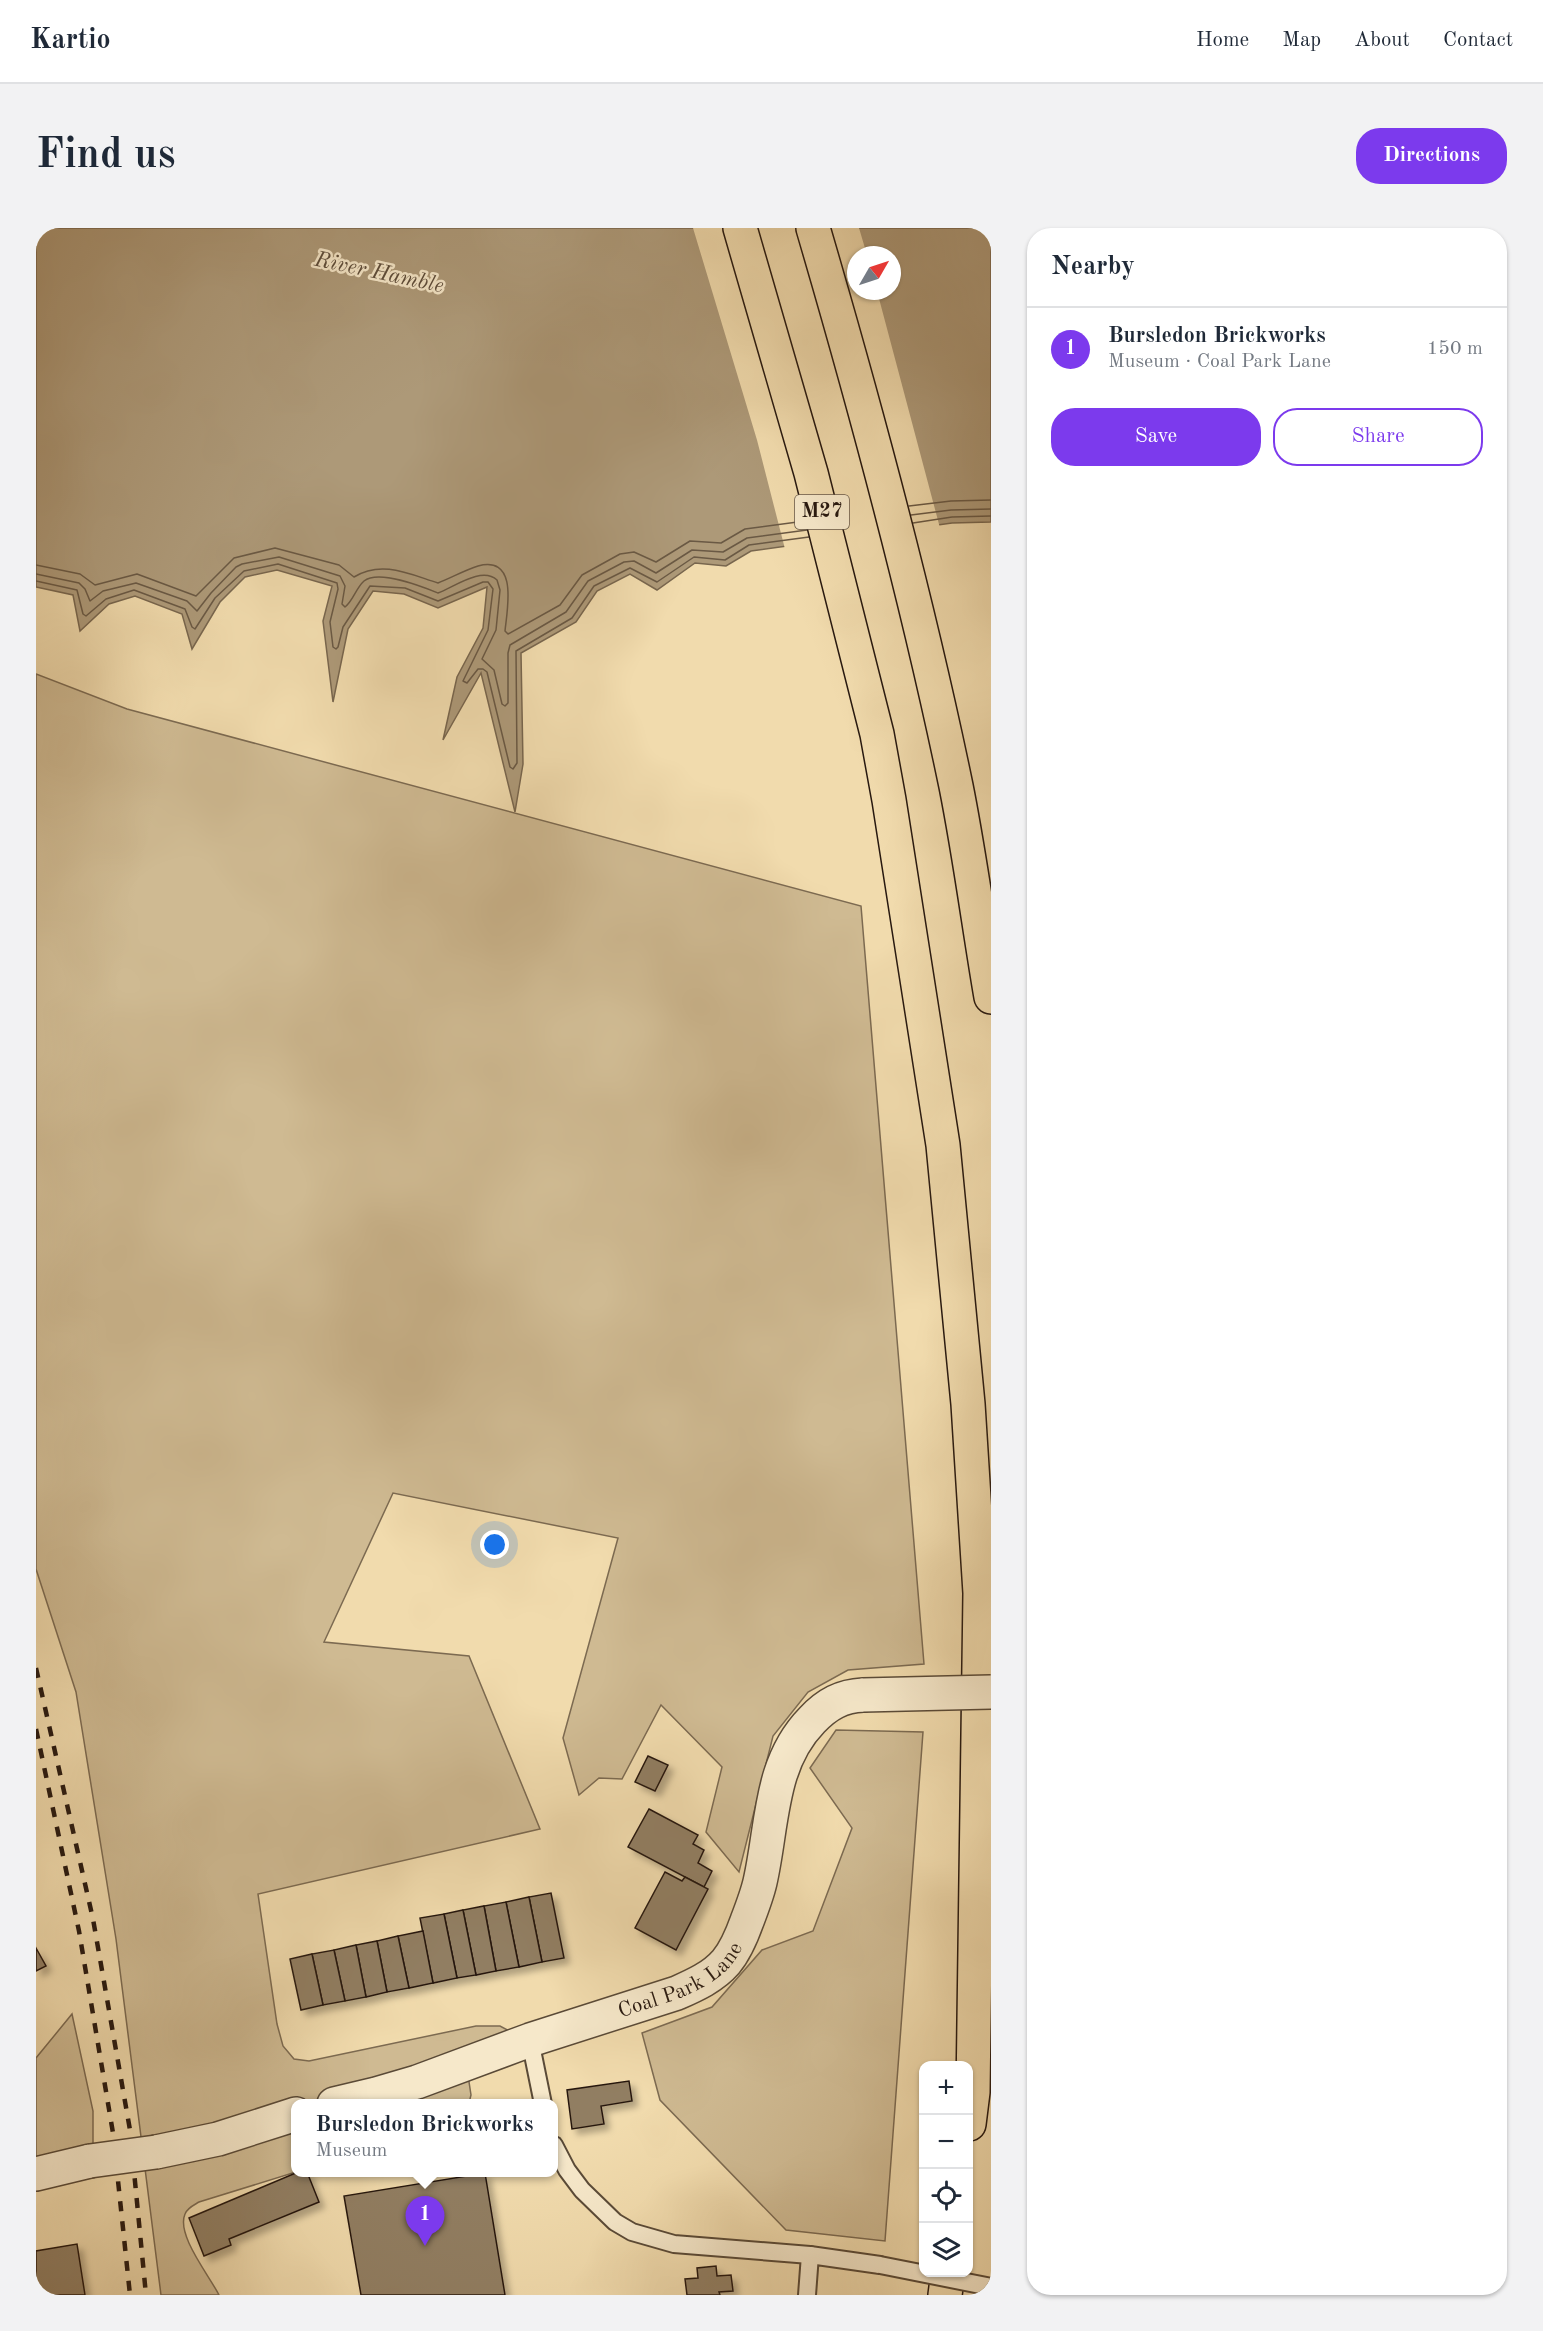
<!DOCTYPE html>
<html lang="en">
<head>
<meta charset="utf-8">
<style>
	:root { --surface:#fff; --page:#f2f2f3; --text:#1f2937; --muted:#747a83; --line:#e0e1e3; --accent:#7c3aed }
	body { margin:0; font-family:"Old Standard TT",serif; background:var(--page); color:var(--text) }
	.controls { position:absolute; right:18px; bottom:18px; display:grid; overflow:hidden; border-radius:12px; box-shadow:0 2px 4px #0004 }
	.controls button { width:54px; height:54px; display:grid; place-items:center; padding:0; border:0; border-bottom:2px solid var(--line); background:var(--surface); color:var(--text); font:30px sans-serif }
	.compass { position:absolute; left:811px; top:18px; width:54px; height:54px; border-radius:50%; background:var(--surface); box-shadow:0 2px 4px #0004; rotate:51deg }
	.you { position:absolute; left:459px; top:1317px; width:21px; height:21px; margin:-15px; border:4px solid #fff; border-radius:50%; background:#1a73e8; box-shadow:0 0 0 9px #1a73e833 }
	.badge { display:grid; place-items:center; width:39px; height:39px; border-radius:50%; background:var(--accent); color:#fff; font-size:20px; font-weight:700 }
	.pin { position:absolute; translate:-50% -50px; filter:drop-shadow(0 2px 3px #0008) }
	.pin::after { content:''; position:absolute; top:32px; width:21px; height:18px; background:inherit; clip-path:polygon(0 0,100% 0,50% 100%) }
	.popup { position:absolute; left:255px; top:1871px; width:267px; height:78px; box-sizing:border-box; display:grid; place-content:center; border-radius:12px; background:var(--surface); filter:drop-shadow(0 2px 4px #0005); font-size:20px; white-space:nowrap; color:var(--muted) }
	.popup b { font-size:22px; color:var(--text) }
	.popup::after { content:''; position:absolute; left:50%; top:100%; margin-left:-12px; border:12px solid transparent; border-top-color:var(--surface) }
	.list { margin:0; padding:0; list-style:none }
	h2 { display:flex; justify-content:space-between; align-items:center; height:78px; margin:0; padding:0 24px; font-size:26px }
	h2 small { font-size:20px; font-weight:400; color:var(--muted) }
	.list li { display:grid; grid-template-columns:39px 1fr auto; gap:18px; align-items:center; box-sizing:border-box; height:84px; padding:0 24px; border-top:2px solid var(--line) }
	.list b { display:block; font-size:22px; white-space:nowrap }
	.list p { margin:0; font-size:20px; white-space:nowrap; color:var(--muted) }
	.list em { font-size:20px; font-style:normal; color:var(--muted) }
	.actions { display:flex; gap:12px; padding:18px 24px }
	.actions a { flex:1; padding:14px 0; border:2px solid var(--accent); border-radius:24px; text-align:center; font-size:21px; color:var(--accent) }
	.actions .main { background:var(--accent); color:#fff }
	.icon { flex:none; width:33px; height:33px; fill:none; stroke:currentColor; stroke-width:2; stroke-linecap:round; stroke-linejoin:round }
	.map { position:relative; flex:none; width:955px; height:2067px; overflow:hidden; border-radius:24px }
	header { display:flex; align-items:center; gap:36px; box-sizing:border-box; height:84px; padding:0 30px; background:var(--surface); border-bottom:2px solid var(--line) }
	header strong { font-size:28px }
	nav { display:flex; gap:33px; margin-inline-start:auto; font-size:21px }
	.intro { display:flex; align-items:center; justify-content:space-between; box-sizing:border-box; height:144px; padding:0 36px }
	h1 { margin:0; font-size:42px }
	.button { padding:15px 27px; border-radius:24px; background:var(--accent); color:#fff; font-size:21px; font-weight:700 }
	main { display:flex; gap:36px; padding:0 36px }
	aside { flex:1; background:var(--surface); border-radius:24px; box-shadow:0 2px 4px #0004 }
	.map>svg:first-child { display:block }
	.green { fill:#cfba92; stroke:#7c6a51; stroke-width:1.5 }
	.water { fill:#ad9978; stroke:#78664e; stroke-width:1.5; fill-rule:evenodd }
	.pier { fill:#f1dbad }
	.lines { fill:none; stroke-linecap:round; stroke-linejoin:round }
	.shore { stroke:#6a5944; stroke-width:1.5 }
	.building { fill:#917e62; stroke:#281910; stroke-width:1.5; filter:url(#shadow) }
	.lane-casing { stroke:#5a4a37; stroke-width:20 }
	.street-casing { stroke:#5a4a37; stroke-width:36 }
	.highway-casing { stroke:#281910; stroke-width:36 }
	.lane { stroke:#f6e8ca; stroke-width:16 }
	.street { stroke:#f6e8ca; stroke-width:33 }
	.highway { stroke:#f1dbad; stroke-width:33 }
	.rail { stroke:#281910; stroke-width:4.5; stroke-dasharray:10 10; stroke-linecap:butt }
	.lane-bridge-casing { stroke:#5a4a37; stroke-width:20; stroke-linecap:butt }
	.street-bridge-casing { stroke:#5a4a37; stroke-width:36; stroke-linecap:butt }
	.lane-bridge { stroke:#f6e8ca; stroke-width:16 }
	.street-bridge { stroke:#f6e8ca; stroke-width:33 }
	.labels { text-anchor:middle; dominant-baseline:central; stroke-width:5; stroke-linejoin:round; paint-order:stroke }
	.shield { fill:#f6e8ca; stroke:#665748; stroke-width:1.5 }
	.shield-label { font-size:20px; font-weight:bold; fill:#281910 }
	.street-label { font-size:21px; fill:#281910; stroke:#f6e8ca }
	.water-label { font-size:22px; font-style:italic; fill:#5d4c3a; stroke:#f6e8ca }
</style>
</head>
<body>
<header>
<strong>Kartio</strong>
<nav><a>Home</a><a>Map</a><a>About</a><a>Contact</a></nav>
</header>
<div class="intro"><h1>Find us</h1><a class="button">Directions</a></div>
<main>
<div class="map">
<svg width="955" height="2067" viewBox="0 0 955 2067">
	<defs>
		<filter id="shadow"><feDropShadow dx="5.5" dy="5.5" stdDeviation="3" flood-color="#0004"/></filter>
	</defs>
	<rect width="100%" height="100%" fill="#f1dbad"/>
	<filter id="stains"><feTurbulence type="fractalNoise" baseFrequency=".00333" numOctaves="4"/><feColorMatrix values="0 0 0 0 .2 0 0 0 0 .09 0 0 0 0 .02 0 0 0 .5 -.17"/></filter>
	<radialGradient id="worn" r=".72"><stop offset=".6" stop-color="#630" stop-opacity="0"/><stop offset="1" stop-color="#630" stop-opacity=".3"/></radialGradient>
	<g class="green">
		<path d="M0 446 91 481 825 678 888 1436 812 1442 772 1464 737 1508 703 1644 670 1604 686 1539 625 1477 586 1551 563 1550 543 1567 527 1510 582 1310 357 1265 288 1414 433 1428 504 1601 222 1666 241 1796 247 1818 258 1831 273 1833 440 1798H464L475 1804 430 1834 435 1867 433 1875 260 1876V1944L163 1974C158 1977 151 1980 149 1986 140 2007 173 2047 183 2067H125L80 1711 40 1464 0 1341Z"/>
		<polygon points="800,1502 887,1504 849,2013 750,2002 624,1872 606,1805 676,1779 726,1722 777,1703 816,1600 774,1540"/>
		<polygon points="36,1786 57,1883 57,1924 0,1940 0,1830"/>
	</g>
	<path class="water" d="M0 0H955V294L916 295 715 323 690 338 659 335 621 362 594 346 561 363 540 394 485 425 487 536 479 584 445 445 407 512 421 449 447 400 451 359 402 380 368 366 337 363 312 401 297 474 287 393 296 358 241 342 209 349 184 374 156 421 146 386 99 368 73 376 44 403 37 367 0 359ZM820 27H856V63H820Z"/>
	<polygon class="pier" points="657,0 823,0 831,27 820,27 820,63 841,63 904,300 749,321 721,212"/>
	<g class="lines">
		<g class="shore">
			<polyline points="873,278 915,273 955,272"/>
			<polyline points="875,287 915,282 955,281"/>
			<polyline points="877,295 916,289 955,288"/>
			<path d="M0 337 44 346 59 357 101 346 160 368 198 330 239 320 303 337 318 349C346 332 373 346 402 355 415 350 429 342 442 338 483 327 471 382 469 403L472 406 524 377 546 347 584 326 598 324 620 334 654 313 685 315 709 301 769 293"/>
			<path d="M0 346 43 355 49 361 54 373 67 363 100 355 151 373 161 383 175 365 200 339 206 336 243 329 304 348 309 358 306 376 309 379C317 373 320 360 328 353 343 341 387 359 402 365 418 359 446 338 461 352L464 362 460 402 446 431 458 442 466 476 469 478 472 475V425L474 417 530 384 552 353 588 334 598 333 620 345 656 322 687 324 711 310 771 302"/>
			<polyline points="0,353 41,362 47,386 50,388 70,371 98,362 149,381 156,399 159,401 179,370 208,343 242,336 301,355 302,361 294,394 297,419 300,421 302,419 307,399 334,358 369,360 402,373 447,354 452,354 457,361 452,402 427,453 431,455 442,441 447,441 451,444 474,539 477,541 481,535 480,423 536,390 558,358 594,340 621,354 658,329 689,332 713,317 773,309"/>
		</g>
	</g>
	<g class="building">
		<polygon points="612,1528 632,1537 619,1563 599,1554"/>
		<polygon points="613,1581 662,1607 657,1616 668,1622 662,1635 676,1643 668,1659 592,1619"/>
		<polygon points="629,1644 646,1653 649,1649 672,1661 640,1722 599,1700"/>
		<polygon points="515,1665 528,1730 506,1734 493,1669"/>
		<polygon points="493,1669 506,1734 483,1739 470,1674"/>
		<polygon points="470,1674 483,1739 460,1743 448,1678"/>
		<polygon points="448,1678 460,1743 440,1747 427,1682"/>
		<polygon points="427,1682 440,1747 421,1750 408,1686"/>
		<polygon points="408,1686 421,1750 397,1755 384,1690"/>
		<polygon points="387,1703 397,1755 373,1760 362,1708"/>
		<polygon points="362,1708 373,1760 351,1764 341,1713"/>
		<polygon points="341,1713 351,1764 330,1769 320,1717"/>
		<polygon points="320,1717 330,1769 309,1773 298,1722"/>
		<polygon points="0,1720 10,1738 0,1743"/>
		<polygon points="298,1722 309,1773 287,1777 276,1726"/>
		<polygon points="276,1726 287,1777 265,1782 254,1731"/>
		<polygon points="593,1853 596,1873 565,1878 568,1896 536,1901 531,1862"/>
		<polygon points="262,1944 271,1944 283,1974 193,2011 195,2017 168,2028 153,1990"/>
		<polygon points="449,1945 469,2067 325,2067 308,1968"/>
		<polygon points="41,2016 49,2067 0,2067 0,2023"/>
		<polygon points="680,2038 681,2048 695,2047 697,2063 683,2064 684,2067 651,2067 649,2051 662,2050 661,2040"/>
	</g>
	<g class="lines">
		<defs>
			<g id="lane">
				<polyline points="494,1812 507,1876"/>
				<polyline points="518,1917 531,1942 546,1962 579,1994 596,2004 638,2016 774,2027"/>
				<polyline points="771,2067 774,2027 844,2037"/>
			</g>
			<g id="street">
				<path id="s1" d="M298 1876 340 1866 381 1854 494 1812 641 1765C659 1757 677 1749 690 1734 700 1722 706 1707 711 1693 716 1680 721 1667 724 1654 737 1597 733 1536 776 1492 791 1476 806 1468 827 1467"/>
				<polyline points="120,1924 182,1911 260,1886"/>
				<polyline points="0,1946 54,1933"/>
			</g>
			<g id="highway">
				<polyline points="704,0 775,245 841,506 853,572 907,917 932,1176 944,1365 937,1864 933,1896"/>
				<path d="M777 0C831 184 881 370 920 558 934 628 943 699 955 769"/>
				<polyline points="909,2067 912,2044"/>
			</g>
		</defs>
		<use href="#lane" class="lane-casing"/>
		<use href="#street" class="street-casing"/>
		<use href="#highway" class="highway-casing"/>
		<use href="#lane" class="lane"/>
		<use href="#street" class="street"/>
		<use href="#highway" class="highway"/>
		<g class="rail">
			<polyline points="0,1440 57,1691 94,1902 110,2067"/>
			<polyline points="0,1501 43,1703 77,1905 94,2067"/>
		</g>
		<defs>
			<polyline id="lane-bridge" points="844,2037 955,2059"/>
			<g id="street-bridge">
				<polyline points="827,1467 955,1464"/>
				<polyline points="54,1933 120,1924"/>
			</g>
		</defs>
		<use href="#lane-bridge" class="lane-bridge-casing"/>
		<use href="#street-bridge" class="street-bridge-casing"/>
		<use href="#lane-bridge" class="lane-bridge"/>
		<use href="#street-bridge" class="street-bridge"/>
	</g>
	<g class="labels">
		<rect class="shield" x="759" y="267" width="54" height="34" rx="4.5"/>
		<g class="shield-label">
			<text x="786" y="284">M27</text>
		</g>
		<g class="street-label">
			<text stroke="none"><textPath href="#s1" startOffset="370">Coal Park Lane</textPath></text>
		</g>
		<g class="water-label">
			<text transform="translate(343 45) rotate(12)">River Hamble</text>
		</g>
	</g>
	<rect width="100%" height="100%" filter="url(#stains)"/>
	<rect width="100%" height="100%" fill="url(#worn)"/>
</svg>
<div class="controls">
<button>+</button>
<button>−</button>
<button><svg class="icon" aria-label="locate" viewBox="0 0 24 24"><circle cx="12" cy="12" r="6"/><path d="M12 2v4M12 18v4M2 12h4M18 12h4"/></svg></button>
<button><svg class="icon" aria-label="layers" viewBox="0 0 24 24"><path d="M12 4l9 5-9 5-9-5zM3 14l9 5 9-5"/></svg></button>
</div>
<svg class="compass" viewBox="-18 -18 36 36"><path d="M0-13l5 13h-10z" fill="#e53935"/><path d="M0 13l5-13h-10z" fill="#747a83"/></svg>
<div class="you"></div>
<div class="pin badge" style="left:389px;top:2018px">1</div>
<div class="popup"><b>Bursledon Brickworks</b>Museum</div>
</div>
<aside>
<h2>Nearby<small></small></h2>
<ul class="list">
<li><span class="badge">1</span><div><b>Bursledon Brickworks</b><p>Museum · Coal Park Lane</p></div><em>150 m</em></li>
</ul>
<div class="actions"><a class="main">Save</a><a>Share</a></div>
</aside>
</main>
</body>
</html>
